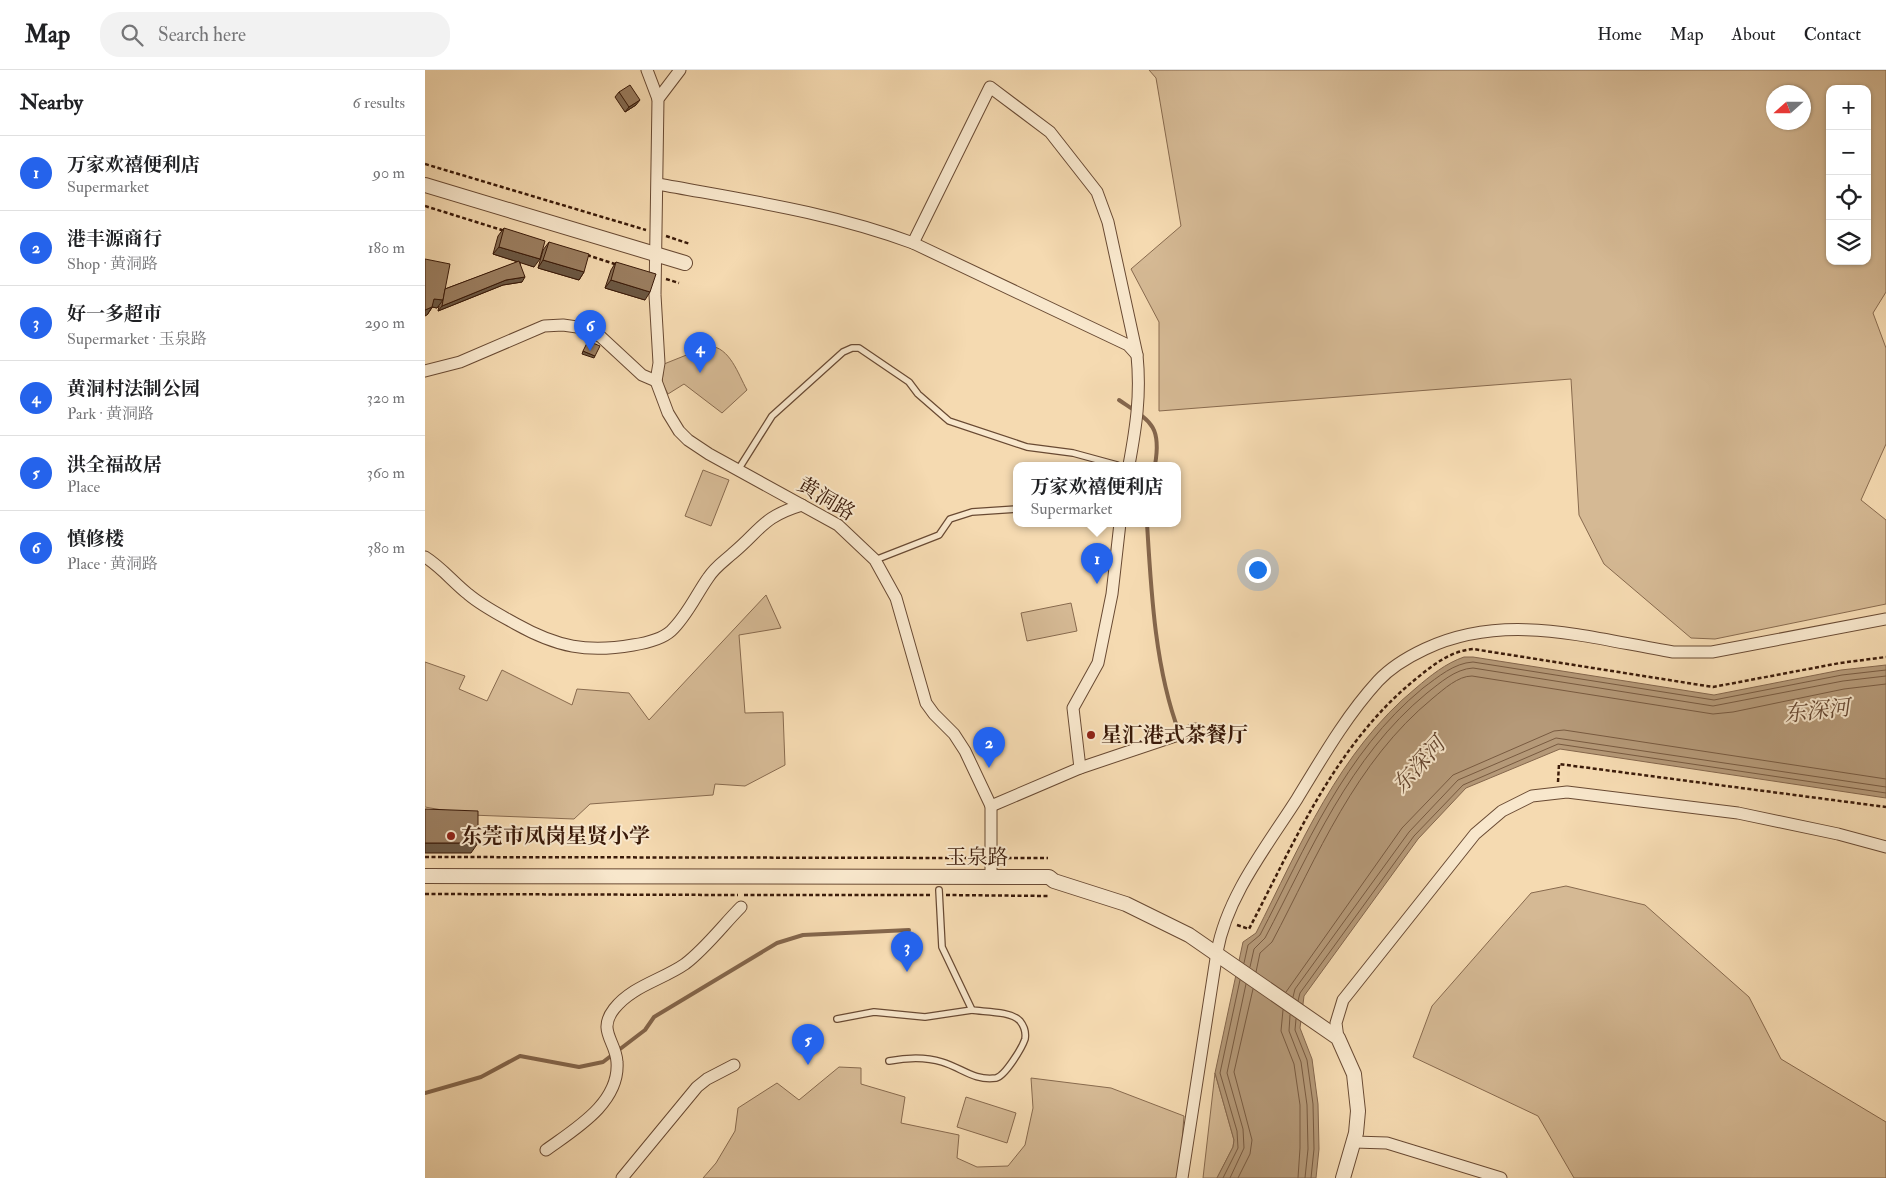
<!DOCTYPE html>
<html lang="en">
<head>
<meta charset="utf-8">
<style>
	:root { --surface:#fff; --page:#f2f2f2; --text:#202124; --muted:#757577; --line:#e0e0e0; --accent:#2563eb }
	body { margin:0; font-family:"IM FELL Double Pica","Noto Serif SC",serif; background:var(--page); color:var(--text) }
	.controls { position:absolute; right:15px; top:15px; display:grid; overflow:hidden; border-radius:10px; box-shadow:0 1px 4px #0004 }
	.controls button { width:45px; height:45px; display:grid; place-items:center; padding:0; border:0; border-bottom:1px solid var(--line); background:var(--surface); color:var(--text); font:25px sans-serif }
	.compass { position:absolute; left:1341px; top:15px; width:45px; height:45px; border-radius:50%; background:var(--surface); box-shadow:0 1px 4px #0004; rotate:249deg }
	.you { position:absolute; left:832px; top:499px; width:18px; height:18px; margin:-12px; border:4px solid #fff; border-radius:50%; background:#1a73e8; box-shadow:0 0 0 8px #1a73e833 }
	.badge { display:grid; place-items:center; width:32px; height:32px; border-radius:50%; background:var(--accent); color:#fff; font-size:16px; font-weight:700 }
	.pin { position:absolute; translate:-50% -41px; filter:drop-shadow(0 1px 2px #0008) }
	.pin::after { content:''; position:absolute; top:26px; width:18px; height:15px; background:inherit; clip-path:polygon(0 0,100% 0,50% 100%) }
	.popup { position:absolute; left:588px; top:392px; width:168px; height:65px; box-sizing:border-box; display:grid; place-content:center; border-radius:10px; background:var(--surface); filter:drop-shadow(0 1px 4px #0005); font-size:16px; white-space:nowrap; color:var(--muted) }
	.popup b { font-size:19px; color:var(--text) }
	.popup::after { content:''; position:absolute; left:50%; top:100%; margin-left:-10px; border:10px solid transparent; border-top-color:var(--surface) }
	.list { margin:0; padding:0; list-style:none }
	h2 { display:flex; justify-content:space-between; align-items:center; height:65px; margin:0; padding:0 20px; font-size:21px }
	h2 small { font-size:16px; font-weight:400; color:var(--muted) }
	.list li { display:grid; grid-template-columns:32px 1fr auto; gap:15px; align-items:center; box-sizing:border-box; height:75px; padding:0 20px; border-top:1px solid var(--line) }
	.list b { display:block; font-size:19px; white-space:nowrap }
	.list p { margin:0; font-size:16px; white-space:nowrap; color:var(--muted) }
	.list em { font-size:16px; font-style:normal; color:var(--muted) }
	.icon { flex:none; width:28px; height:28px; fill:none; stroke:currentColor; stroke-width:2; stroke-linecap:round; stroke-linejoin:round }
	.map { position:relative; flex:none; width:1461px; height:1108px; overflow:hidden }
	header { display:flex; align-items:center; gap:30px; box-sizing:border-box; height:70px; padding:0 25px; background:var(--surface); border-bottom:1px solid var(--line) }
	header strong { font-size:24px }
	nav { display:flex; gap:28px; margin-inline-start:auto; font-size:18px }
	.search { width:350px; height:45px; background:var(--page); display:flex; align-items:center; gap:12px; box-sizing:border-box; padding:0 18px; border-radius:20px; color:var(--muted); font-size:19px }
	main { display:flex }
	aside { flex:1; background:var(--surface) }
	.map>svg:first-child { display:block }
	.green { fill:#d5b994; stroke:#886a4e; fill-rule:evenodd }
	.water { fill:#b59978; stroke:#84664c }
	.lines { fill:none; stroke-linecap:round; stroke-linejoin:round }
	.shore { stroke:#785a40; stroke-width:1 }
	.stream { stroke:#84664c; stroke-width:4 }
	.service-casing { stroke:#694a33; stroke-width:8 }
	.minor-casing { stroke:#694a33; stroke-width:13 }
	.tertiary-casing { stroke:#694a33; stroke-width:16 }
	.path { stroke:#3a1a09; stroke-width:2.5; stroke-dasharray:4 2.5; stroke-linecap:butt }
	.service { stroke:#f8e7cc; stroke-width:5.5 }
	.minor { stroke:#f8e7cc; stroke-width:11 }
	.tertiary { stroke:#f8e7cc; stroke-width:14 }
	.wall { fill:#856c53; stroke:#3a1a09 }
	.shaded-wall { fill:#6c5843; stroke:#3a1a09 }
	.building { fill:#9b7e60; stroke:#3a1a09 }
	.poi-dot { fill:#8f2418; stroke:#f8e7cc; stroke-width:2 }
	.labels { text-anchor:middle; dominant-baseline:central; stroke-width:4; stroke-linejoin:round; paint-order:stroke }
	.street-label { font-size:21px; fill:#3a1a09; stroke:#f8e7cc }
	.poi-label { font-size:21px; font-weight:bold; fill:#3a1a09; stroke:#f8e7cc; text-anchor:start }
	.water-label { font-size:22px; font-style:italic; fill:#654630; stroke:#f8e7cc }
</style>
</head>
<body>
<header>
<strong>Map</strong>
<div class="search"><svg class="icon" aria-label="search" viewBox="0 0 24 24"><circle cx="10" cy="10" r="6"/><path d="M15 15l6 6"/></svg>Search here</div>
<nav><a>Home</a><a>Map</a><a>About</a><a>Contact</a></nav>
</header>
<main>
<aside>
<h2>Nearby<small>6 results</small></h2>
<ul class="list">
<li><span class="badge">1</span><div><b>万家欢禧便利店</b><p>Supermarket</p></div><em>90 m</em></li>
<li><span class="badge">2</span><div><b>港丰源商行</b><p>Shop · 黄洞路</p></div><em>180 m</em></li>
<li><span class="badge">3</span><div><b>好一多超市</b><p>Supermarket · 玉泉路</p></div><em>290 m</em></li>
<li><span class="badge">4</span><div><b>黄洞村法制公园</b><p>Park · 黄洞路</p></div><em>320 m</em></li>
<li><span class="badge">5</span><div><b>洪全福故居</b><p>Place</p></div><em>360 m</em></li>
<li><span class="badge">6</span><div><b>慎修楼</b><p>Place · 黄洞路</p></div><em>380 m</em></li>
</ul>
</aside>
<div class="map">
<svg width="1461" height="1108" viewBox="0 0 1461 1108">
	<rect width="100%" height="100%" fill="#f5dab1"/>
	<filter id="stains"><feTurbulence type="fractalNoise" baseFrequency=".004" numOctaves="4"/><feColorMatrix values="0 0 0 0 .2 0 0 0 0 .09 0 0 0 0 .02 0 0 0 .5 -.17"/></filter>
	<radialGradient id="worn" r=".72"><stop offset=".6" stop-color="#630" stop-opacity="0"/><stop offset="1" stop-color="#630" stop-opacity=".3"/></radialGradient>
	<g class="green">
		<path d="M724 0H1461V222L1448 243 1461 278V374L1436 430 1461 450V534L1290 569 1266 568 1179 494 1154 445 1146 309 734 341V252L706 199 756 156 731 8ZM1405 19H1442V191H1405ZM1348 22H1378V52H1348Z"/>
		<path d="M284 276C305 277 313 304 322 320L297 343 259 314 243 324 237 312 239 294Z"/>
		<polygon points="278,400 304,410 286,456 260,446"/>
		<polygon points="341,525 356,558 314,565 320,643 358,642 360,695 320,716 290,714 288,725 165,734 149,749 46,745 0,737 0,592 40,606 34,619 62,631 77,600 147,635 152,619 204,623 224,650"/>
		<polygon points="646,533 652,561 602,571 596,543"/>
		<polygon points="1141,816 1220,835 1324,927 1356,989 1461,1052 1461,1108 1149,1108 1113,1046 988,987 1007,936 1106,823"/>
		<polygon points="414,997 436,998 436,1014 480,1027 476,1053 534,1065 532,1088 552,1097 583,1096 600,1075 608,1038 606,1008 686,1018 759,1046 754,1108 278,1108 291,1093 310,1061 313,1038 352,1013 374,1030"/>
		<polygon points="790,1003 809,1070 808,1077 792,1108 778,1108"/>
		<polygon points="541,1027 591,1043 582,1073 532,1057"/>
	</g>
	<path class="water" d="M1039 587H1048L1289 625 1416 600 1461 595V728L1135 679 1041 718 993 769 879 926 875 958 887 989 893 1034 894 1079 891 1108H792L808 1077 809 1070 790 1003 818 872 831 863C875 776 914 681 991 618 1005 606 1021 593 1039 587Z"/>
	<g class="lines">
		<g class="shore">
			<path d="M819 893 823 875 835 865C881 777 919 683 998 618 1013 607 1029 593 1048 592L1289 630 1417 605 1461 600"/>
			<path d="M825 897 829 879 840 868C886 781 924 687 1002 623 1015 613 1030 599 1048 598L1288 636 1418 611 1461 606"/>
			<path d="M831 902 835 883 847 872C893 785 930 692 1008 628 1019 619 1033 606 1047 606L1288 644 1308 642 1419 619 1461 614"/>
			<polyline points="861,922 977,758 1028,705 1129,661 1139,660 1461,709"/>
			<polyline points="868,927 870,919 984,762 1033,710 1131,668 1461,717"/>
			<polyline points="873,931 875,923 989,766 1038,715 1133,674 1461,723"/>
			<polyline points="858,940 856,961 869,994 875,1035 875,1078 873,1108"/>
			<polyline points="865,945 864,961 876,992 882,1035 883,1079 880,1108"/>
			<polyline points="871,949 870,960 882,990 888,1034 889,1079 886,1108"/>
			<polyline points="798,1108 813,1078 812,1061 795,1003 815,910"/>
			<polyline points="805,1108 819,1078 818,1059 802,1003 821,914"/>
			<polyline points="813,1108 825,1084 827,1070 809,1002 828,919"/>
		</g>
		<g class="stream">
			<path d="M694 330C725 351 737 355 730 395"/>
			<path d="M722 453C726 520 730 599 754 662"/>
			<polyline points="0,1023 56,1007 95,986 154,997 178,992 220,960 229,947 352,873 378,865 484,860"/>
		</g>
		<defs>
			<g id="service">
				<polyline points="313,400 347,346 418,282 427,278 434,278 484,312 493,324 524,351 602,377 648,383 692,395"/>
				<polyline points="450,490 514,465 525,449 547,442 592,439"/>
				<polyline points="412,949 449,942 500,947 547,940"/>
				<path d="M464 991C480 988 501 987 517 992 537 998 549 1011 571 1008 580 1006 597 978 600 969 601 963 599 956 595 951 586 941 559 942 547 940L517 877 514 820"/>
			</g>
			<g id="minor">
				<polyline points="222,0 233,29"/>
				<polyline points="255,0 233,29 230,225 234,293 231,311 243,343 254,361 263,370 284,384 413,455 450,490 471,528 501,633 509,644 529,664 540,681 566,736 566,807"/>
				<path d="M233 114C319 130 405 142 488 173L703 275 712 285"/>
				<path d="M488 173 565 17 625 62 672 122 683 152 712 285C716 325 711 357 704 395"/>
				<polyline points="0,301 35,292 119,256 138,255 159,258 176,267 217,305 231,311"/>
				<path d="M0 487C16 497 28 512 43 524 57 536 75 545 91 554 132 577 162 583 208 575 221 573 236 570 246 561 262 546 271 525 283 508 290 497 298 492 307 484 336 460 337 447 377 435"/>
				<polyline points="655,698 648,638 673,593 687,524 695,453"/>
				<polyline points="566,736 655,698 771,659"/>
				<polyline points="913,968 911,953 918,930 1050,764 1077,741 1107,726 1142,722 1313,743 1413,764 1461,777"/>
				<polyline points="929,1072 962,1073 1076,1108"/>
				<path d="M121 1080C150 1059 195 1033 192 992 191 971 172 961 189 939 207 916 237 910 260 894 281 878 298 855 316 837"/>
				<polyline points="197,1108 272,1017 282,1009 309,995"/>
				<path d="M757 1108 792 882C802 826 842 776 872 729 897 688 921 646 953 611 966 597 983 587 1000 579 1081 541 1163 568 1248 582H1287L1461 549"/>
			</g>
			<g id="tertiary">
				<polyline points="0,115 260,193"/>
				<polyline points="0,806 624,807 629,811 701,834 764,865 913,968 929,1004 933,1041 931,1063 918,1108"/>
			</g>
		</defs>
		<use href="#service" class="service-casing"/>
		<use href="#minor" class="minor-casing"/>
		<use href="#tertiary" class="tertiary-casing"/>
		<g class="path">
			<polyline points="0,94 221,160"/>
			<polyline points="0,136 80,161"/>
			<polyline points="241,166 265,174"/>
			<polyline points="162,185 193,195"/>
			<polyline points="241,209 254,213"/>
			<polyline points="1133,712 1134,694 1461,737"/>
			<polyline points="0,787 556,788"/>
			<polyline points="576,788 623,788"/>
			<polyline points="0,824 313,825"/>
			<polyline points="319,825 506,825"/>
			<polyline points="521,825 623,826"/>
			<path d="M812 855 824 859C871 769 911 673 992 608 1009 594 1026 581 1048 579L1288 617 1415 593 1461 587"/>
		</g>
		<use href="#service" class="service"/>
		<use href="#minor" class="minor"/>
		<use href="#tertiary" class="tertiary"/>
	</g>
	<g class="wall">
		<polygon points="194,22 211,35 200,42 190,27"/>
		<polygon points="79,158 109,197 95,192 97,212 78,215 13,241 14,236 12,238 7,237 2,245 20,219 93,192 68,184 73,166"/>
		<polygon points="124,172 159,202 154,210 113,198 118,180"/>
		<polygon points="191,192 220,230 180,218 186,200"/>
	</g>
	<g class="shaded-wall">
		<polygon points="215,30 211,35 200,42 204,37"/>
		<polygon points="74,177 115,189 109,197 68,184"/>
		<polygon points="118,190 159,202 154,210 113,198"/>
		<polygon points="100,207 97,212 78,215 13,241 17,236 81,210"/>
		<polygon points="186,210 225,222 220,230 180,218"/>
		<polygon points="9,229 18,230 12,238 3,236"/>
		<polygon points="7,237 2,245 0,246 0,240"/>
		<polygon points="158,281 170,286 169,288 157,284"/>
		<polygon points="0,773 53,773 46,783 0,783"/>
	</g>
	<g class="building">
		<polygon points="205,15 215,30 204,37 194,22"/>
		<polygon points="79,158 120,171 115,189 74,177"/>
		<polygon points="124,172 164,184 159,202 118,190"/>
		<polygon points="0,189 25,194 18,230 9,229 7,237 0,240"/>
		<polygon points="94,191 100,207 81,210 17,236 20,219"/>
		<polygon points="191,192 231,204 225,222 186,210"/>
		<polygon points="163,271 175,276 170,286 158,281"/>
		<polygon points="0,739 53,741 53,773 0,773"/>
	</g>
	<g class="poi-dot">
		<circle cx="666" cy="665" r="5"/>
		<circle cx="26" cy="766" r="5"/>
	</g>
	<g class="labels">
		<g class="street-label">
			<text transform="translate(401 429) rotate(31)">黄洞路</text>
			<text x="552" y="787">玉泉路</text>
		</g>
		<g class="poi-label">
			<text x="676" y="665">星汇港式茶餐厅</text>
			<text x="36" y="766">东莞市凤岗星贤小学</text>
		</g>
		<g class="water-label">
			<text transform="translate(1392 641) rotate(-6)">东深河</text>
			<text transform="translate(994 695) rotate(-48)">东深河</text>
		</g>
	</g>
	<rect width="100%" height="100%" filter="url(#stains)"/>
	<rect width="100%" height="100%" fill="url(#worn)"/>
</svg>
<div class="controls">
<button>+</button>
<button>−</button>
<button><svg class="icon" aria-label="locate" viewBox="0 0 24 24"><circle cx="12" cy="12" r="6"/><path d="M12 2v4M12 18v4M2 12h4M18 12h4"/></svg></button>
<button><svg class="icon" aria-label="layers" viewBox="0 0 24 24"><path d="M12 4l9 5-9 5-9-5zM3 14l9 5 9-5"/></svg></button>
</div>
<svg class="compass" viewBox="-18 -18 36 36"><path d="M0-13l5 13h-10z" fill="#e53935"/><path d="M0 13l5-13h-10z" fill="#757577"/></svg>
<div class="you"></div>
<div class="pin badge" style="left:672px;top:514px">1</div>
<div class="popup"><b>万家欢禧便利店</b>Supermarket</div>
<div class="pin badge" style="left:564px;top:698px">2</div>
<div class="pin badge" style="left:482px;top:902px">3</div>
<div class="pin badge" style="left:275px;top:303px">4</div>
<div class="pin badge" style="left:383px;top:995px">5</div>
<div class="pin badge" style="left:165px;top:281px">6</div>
</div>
</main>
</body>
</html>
